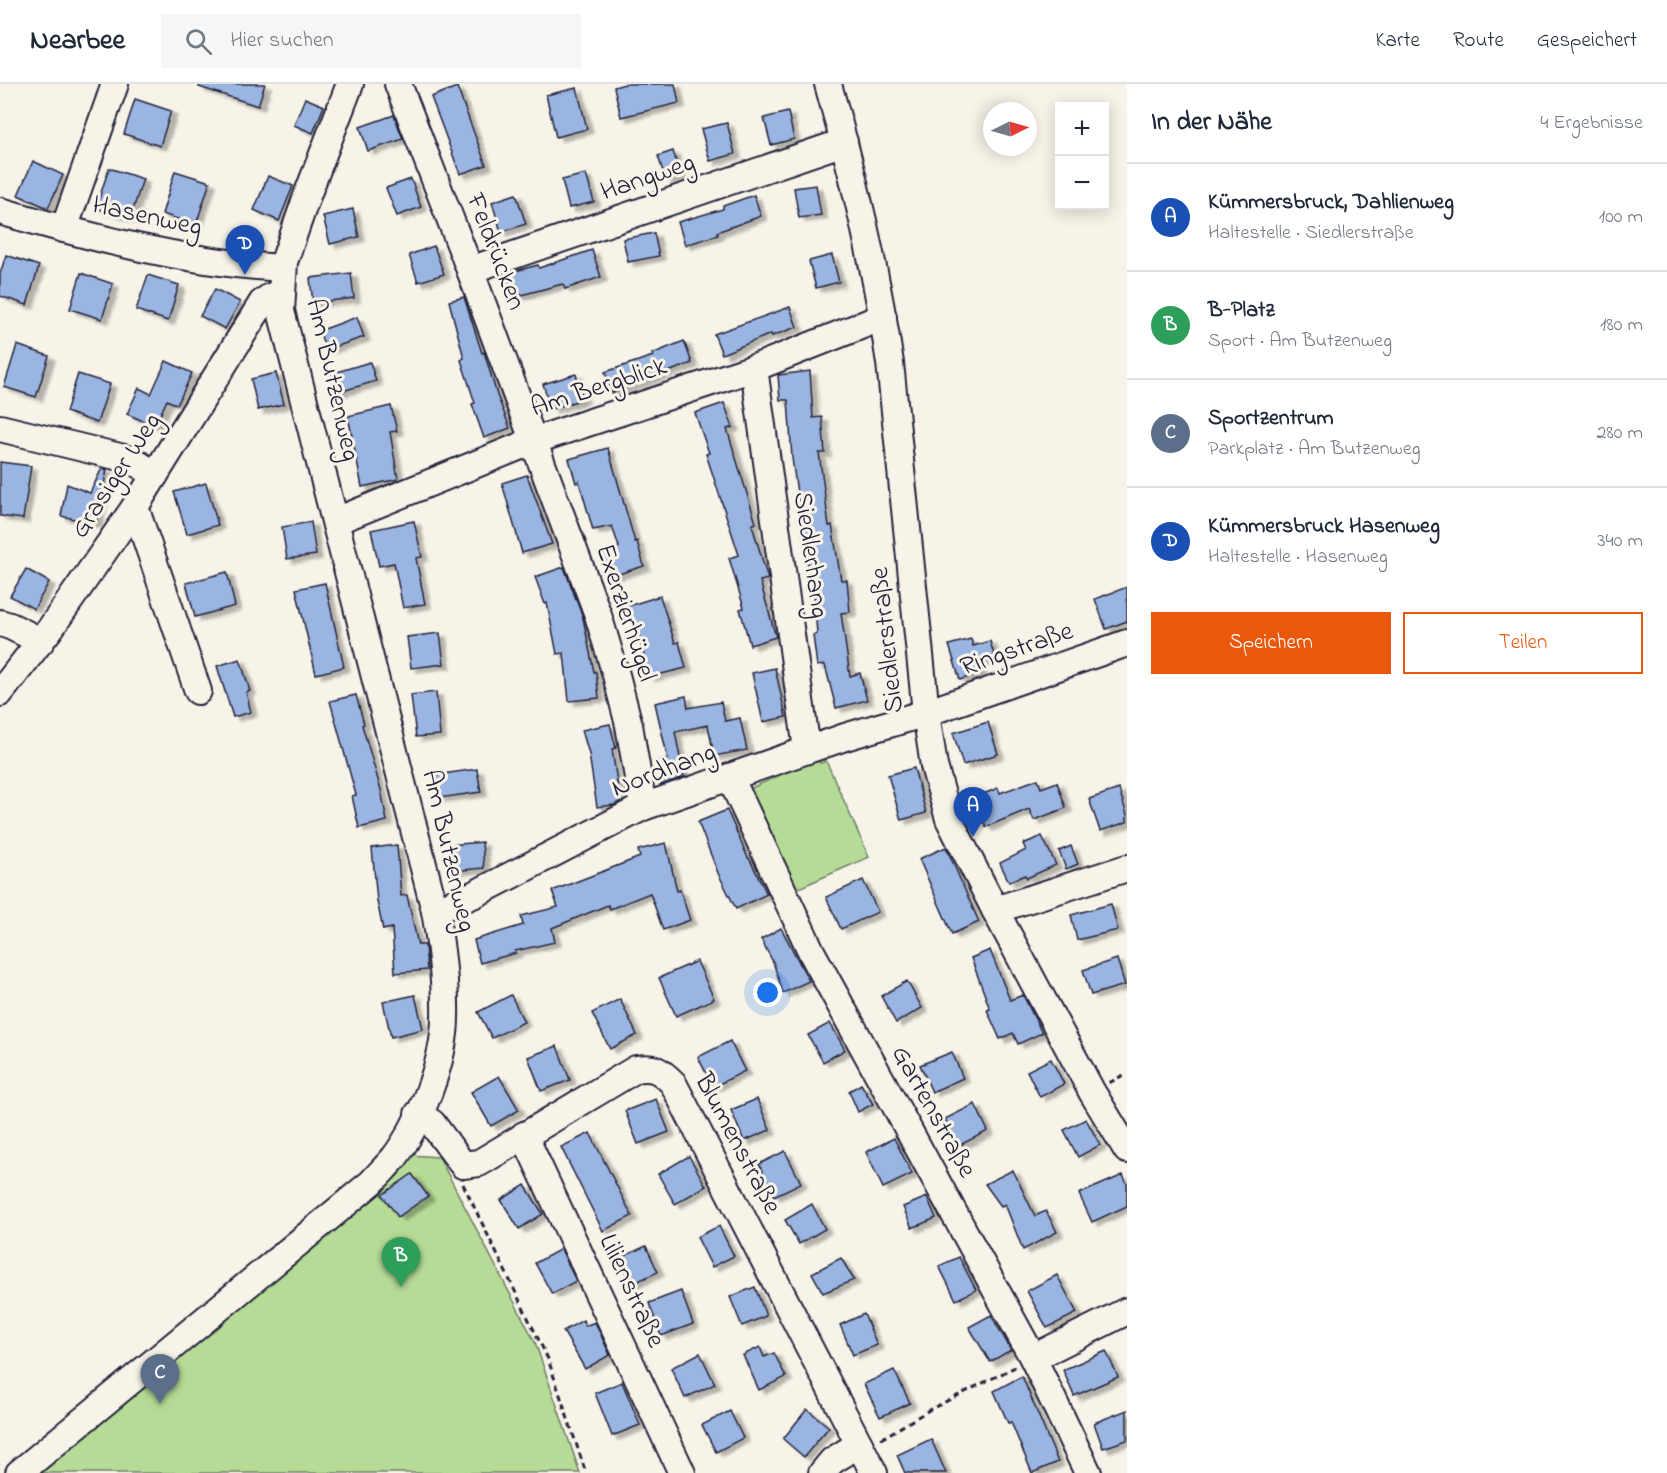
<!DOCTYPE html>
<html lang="de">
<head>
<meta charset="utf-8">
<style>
	:root { --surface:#fff; --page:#f6f6f7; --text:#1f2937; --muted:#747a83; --line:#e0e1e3; --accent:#ea580c }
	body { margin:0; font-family:"Indie Flower",sans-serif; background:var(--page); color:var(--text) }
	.controls { position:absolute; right:18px; top:18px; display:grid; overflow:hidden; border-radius:0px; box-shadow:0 3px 15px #0003 }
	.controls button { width:54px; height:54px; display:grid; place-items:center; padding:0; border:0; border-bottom:2px solid var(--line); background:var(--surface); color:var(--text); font:30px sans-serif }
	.compass { position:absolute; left:983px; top:18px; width:54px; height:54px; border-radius:50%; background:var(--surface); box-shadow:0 3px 15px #0003; rotate:85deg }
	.you { position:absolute; left:768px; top:909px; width:21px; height:21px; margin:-15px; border:4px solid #fff; border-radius:50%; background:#1a73e8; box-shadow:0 0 0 9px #1a73e833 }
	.badge { display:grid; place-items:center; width:39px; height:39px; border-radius:50%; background:var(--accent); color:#fff; font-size:20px; font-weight:700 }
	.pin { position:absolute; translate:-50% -50px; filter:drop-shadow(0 2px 3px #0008) }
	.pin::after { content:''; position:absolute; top:32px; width:21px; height:18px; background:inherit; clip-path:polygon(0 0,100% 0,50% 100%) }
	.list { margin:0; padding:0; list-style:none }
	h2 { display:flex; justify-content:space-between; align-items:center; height:78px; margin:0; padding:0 24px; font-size:26px }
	h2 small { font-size:20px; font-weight:400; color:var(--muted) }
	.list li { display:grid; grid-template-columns:39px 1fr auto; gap:18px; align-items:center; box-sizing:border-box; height:108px; padding:0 24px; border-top:2px solid var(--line) }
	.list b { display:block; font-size:22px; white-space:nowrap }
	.list p { margin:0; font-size:20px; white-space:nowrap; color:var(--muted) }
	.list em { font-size:20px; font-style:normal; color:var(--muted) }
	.actions { display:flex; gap:12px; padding:18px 24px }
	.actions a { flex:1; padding:14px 0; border:2px solid var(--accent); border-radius:0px; text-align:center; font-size:21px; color:var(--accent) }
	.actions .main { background:var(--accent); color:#fff }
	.icon { flex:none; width:33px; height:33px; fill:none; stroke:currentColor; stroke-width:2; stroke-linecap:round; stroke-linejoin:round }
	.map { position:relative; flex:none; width:1127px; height:1389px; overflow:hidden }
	header { display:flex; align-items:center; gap:36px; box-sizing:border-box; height:84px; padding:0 30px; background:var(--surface); border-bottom:2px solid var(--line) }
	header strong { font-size:28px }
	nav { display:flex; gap:33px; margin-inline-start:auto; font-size:21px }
	.search { width:420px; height:54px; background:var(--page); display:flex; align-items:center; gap:15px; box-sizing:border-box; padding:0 21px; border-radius:0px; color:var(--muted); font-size:22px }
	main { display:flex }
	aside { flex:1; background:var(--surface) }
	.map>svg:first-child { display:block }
	.green { fill:#b6db96; stroke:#6c7e68; stroke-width:1.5 }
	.building { fill:#9ab5e1; stroke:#22223b; stroke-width:1.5; filter:url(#shadow) }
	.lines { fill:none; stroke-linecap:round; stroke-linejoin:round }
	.minor-casing { stroke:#22223b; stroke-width:30 }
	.path { stroke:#22223b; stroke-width:3; stroke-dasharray:6 4.5; stroke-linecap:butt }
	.minor { stroke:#f7f3e8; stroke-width:26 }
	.labels { text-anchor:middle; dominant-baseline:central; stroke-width:6; stroke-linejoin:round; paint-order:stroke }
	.street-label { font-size:27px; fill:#22223b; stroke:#f7f3e8 }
</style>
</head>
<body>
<header>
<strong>Nearbee</strong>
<div class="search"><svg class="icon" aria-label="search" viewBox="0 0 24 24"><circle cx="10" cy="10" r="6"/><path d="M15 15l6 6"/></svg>Hier suchen</div>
<nav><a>Karte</a><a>Route</a><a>Gespeichert</a></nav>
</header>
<main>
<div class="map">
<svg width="1127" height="1389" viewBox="0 0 1127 1389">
	<defs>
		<filter id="shadow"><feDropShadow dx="6" dy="4" stdDeviation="1.5" flood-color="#0004"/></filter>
	</defs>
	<rect width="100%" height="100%" fill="#f7f3e8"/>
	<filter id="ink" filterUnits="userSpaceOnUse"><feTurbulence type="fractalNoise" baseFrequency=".0167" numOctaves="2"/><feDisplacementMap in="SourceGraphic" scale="12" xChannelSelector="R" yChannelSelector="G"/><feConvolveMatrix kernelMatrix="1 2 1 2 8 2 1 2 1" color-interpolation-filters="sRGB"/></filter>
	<g filter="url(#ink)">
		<g class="green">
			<polygon points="824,672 869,773 792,807 747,706 818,674 820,679 824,678 822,673"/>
			<polygon points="410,1071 439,1073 535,1258 580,1389 29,1389"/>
		</g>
		<g class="building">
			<polygon points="200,0 265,0 258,22 199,3"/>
			<polygon points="625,0 675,0 679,19 621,33 614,3"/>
			<polygon points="457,3 486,81 460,90 431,13"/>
			<polygon points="577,4 587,45 556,53 546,11"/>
			<polygon points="305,14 324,22 313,49 294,41"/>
			<polygon points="135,15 171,27 160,62 124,50"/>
			<polygon points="788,28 794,55 771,61 764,34"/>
			<polygon points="394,31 403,55 368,67 360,43"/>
			<polygon points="727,39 735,70 710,77 701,45"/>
			<polygon points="673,67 681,92 666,97 658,72"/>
			<polygon points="33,77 63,91 48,124 18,111"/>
			<polygon points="109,84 143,95 130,135 96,124"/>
			<polygon points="175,87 210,98 196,141 162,130"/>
			<polygon points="586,90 594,118 569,124 562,96"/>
			<polygon points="268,92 293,102 279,137 254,126"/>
			<polygon points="411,95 421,123 397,132 386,104"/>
			<polygon points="816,101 821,131 799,134 794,104"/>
			<polygon points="516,110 526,140 501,148 492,118"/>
			<polygon points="754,111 761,132 717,148 718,151 685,161 678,138 723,125 723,122"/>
			<polygon points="353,125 359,153 330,160 323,132"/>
			<polygon points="654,149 659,172 628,178 623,155"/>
			<polygon points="434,162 444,190 418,198 409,171"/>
			<polygon points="592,166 601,193 565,205 563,200 510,214 504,190 538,181 539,184"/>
			<polygon points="6,171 39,182 27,221 0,212 0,190"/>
			<polygon points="832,171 839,198 816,204 809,177"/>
			<polygon points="81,189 113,200 102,235 70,225"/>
			<polygon points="351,189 354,214 313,219 310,194"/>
			<polygon points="148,191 179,201 168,237 136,226"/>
			<polygon points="215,205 240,218 225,245 200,232"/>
			<polygon points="464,213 482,269 484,268 497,311 510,344 484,354 472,320 475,319 461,276 464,274 449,217"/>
			<polygon points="790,223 797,243 772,252 771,250 722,270 714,250"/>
			<polygon points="357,233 364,253 326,266 319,247"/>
			<polygon points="684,257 692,279 612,309 605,288 653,272 652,270"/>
			<polygon points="17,261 49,272 36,313 4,303"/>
			<polygon points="166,277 192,289 177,321 167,316 155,342 127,330 139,304 151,310"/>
			<polygon points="370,278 376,297 336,309 330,290"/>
			<polygon points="810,287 813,334 822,333 825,369 819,369 829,442 832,441 841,496 847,496 850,528 841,529 850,592 860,589 867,616 836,624 825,581 817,582 813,551 817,550 812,482 808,482 800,430 792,374 788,316 780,316 778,291"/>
			<polygon points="276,289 284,320 258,326 251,295"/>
			<polygon points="78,290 110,300 97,339 66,328"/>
			<polygon points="576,290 583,315 551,325 543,300"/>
			<polygon points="724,319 733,343 727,345 756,439 752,441 768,495 760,497 776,553 750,561 740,525 744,524 729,474 739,471 706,370 709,369 695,329"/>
			<polygon points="391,322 397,347 390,348 398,395 362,403 348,332"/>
			<polygon points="608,364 635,458 637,457 644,482 609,493 602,469 619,463 612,442 593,446 579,397 576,399 569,375"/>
			<polygon points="0,378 31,382 23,435 0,432"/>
			<polygon points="102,384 107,386 96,440 61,432 67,400 90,409"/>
			<polygon points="527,391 552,460 522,469 502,399"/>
			<polygon points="206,399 218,441 187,450 174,408"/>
			<polygon points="414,437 422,473 416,474 425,520 403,524 394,479 379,482 371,446"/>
			<polygon points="311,438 316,471 287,475 282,443"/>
			<polygon points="564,483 583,534 594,588 596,588 599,614 569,617 564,569 557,570 547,519 545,520 535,493"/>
			<polygon points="26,485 49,498 34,525 10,512"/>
			<polygon points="227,488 235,522 195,533 186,499"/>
			<polygon points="325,499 344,583 316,590 296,505"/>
			<polygon points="1127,503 1127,537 1106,545 1095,515"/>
			<polygon points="660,512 675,559 679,558 686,584 649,593 638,548 628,522"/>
			<polygon points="440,549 444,580 411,584 407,553"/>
			<polygon points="971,555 973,562 990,557 995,574 978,579 981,589 960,596 949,561"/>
			<polygon points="240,575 250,607 246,608 251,628 233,633 217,582"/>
			<polygon points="775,584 786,633 763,638 752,589"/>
			<polygon points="436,608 440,651 416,653 411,611"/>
			<polygon points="356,611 364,640 362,641 381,706 387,737 359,744 352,712 356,711 330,617"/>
			<polygon points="686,612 688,624 721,618 725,637 740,634 747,666 714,672 708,641 675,648 684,693 661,701 657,677 668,675 655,619"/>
			<polygon points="988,638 998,670 963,681 953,649"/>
			<polygon points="610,640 616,664 612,665 620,718 614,721 597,723 589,670 582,646"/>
			<polygon points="914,684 926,729 901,736 888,691"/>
			<polygon points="477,685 481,708 439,714 436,691"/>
			<polygon points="1038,695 1041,704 1057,698 1066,724 1034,736 1029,725 986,743 974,714 998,704 1000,709"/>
			<polygon points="1119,705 1127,731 1127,738 1100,747 1089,715"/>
			<polygon points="727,726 748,774 749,774 767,810 736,825 718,789 698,738"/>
			<polygon points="1042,752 1056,781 1027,794 1025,791 1009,798 1000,779 1026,766 1023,760"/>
			<polygon points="482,758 484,784 452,787 449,761"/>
			<polygon points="666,759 677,807 680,806 690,836 663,846 650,809 610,825 608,821 552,844 555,858 515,867 516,869 480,879 474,856 523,841 521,832 558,823 552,807 640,773 638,766"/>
			<polygon points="397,761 401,812 407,811 418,861 425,861 427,886 395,889 392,844 383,846 377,817 372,764"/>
			<polygon points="1071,762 1078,780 1066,785 1059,767"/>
			<polygon points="946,763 979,838 952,850 919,775"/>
			<polygon points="863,796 878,828 841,845 826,813"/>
			<polygon points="1111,820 1118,846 1077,856 1071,831"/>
			<polygon points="781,844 809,897 783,909 773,878 761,855"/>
			<polygon points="990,866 1010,916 1023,911 1042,949 1018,960 1013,949 1000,955 987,926 990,925 971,874"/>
			<polygon points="1117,875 1125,901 1091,911 1083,886"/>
			<polygon points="697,877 714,915 676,932 659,894"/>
			<polygon points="907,897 922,924 896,939 881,912"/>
			<polygon points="415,911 423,945 391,953 383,918"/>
			<polygon points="511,911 524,938 492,954 478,928"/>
			<polygon points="620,915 637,951 610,965 592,929"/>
			<polygon points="830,939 845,966 823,978 808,951"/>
			<polygon points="730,957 745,987 713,1003 698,973"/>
			<polygon points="557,962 570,996 541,1007 528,973"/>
			<polygon points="952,968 963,994 932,1008 920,981"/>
			<polygon points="1051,975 1064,1000 1040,1013 1027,987"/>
			<polygon points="499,992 519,1026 491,1042 471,1008"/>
			<polygon points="861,1000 873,1020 858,1028 849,1007"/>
			<polygon points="656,1015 669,1048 638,1060 625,1027"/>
			<polygon points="757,1015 770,1046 744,1057 731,1026"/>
			<polygon points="975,1020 988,1047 958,1062 945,1035"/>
			<polygon points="1086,1035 1100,1061 1078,1073 1064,1046"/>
			<polygon points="590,1049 632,1132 603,1147 561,1063"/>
			<polygon points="894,1054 912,1090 883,1104 866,1068"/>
			<polygon points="785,1067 801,1099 774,1112 759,1080"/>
			<polygon points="689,1072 706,1102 675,1120 658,1090"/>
			<polygon points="1013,1086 1035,1132 1046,1127 1057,1148 1023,1166 1005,1120 1001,1122 985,1100"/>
			<polygon points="412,1090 428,1112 398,1133 382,1111"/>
			<polygon points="1123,1091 1127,1100 1127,1122 1092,1138 1079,1110"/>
			<polygon points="525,1101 543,1130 519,1145 501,1116"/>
			<polygon points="927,1113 936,1134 912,1144 903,1123"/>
			<polygon points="812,1120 825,1145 799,1160 785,1136"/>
			<polygon points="719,1142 734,1172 712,1183 697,1153"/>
			<polygon points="646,1162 658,1188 632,1200 620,1174"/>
			<polygon points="561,1165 576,1197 552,1210 535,1179"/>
			<polygon points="959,1173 976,1206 956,1216 939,1182"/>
			<polygon points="841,1174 854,1196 823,1209 812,1189"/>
			<polygon points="1057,1191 1077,1229 1047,1244 1027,1207"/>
			<polygon points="755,1203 766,1232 742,1242 730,1213"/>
			<polygon points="681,1207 693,1240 661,1252 649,1219"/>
			<polygon points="864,1230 877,1261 853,1271 840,1241"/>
			<polygon points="991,1231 1011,1266 990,1278 969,1243"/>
			<polygon points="583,1236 585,1242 595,1238 610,1271 585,1285 563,1247"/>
			<polygon points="760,1263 764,1273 774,1269 786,1293 759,1306 743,1271"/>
			<polygon points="1106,1267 1118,1293 1074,1312 1063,1286"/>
			<polygon points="700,1269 715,1300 685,1314 671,1284"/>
			<polygon points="894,1286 910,1319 880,1333 864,1300"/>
			<polygon points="1022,1292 1058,1378 1032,1389 1011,1338 1008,1339 994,1307"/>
			<polygon points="622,1298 640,1341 612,1352 595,1309"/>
			<polygon points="807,1325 829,1343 804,1373 783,1355"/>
			<polygon points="1127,1326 1127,1356 1103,1364 1094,1339"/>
			<polygon points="730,1327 743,1354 716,1368 702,1341"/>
			<polygon points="931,1355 946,1389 905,1389 897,1371"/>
		</g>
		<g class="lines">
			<defs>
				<g id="minor">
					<polyline points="398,0 470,186 598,531 616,591 629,641 643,723"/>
					<path d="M828 0C854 92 876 185 890 279L926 629 934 682 949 735 995 826 1092 1008 1127 1066"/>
					<path d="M0 127C93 154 187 179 283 184"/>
					<polyline points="64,145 115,0"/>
					<polyline points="470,186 844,58"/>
					<polyline points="754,284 807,666"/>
					<polyline points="0,344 124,374 137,379 155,391"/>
					<polyline points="135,423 198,607"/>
					<polyline points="336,437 533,357 754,284 883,233"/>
					<polyline points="0,539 10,542 41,557"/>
					<polyline points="0,609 50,545 135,423 262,219 270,213 281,209"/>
					<polyline points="730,693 812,869 1033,1274 1088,1389"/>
					<polyline points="995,826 1127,784"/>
					<polyline points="435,827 475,810 643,723 845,653 926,629 1127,559"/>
					<path d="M418 1030 432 1039 463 1081 479 1079 636 985C654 982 660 986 673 999L874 1389"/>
					<polyline points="524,1051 682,1389"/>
					<polyline points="1033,1274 1127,1227"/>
					<path d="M19 1389 372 1098C379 1090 387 1082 394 1074 420 1040 445 976 445 933 446 897 441 862 435 827L281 227 284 178 308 109 350 0"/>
					<polyline points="822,1389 832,1377 859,1360"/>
				</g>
			</defs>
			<use href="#minor" class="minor-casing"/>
			<g class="path">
				<polyline points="1109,999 1127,989"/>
				<polyline points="463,1100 548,1275 586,1389"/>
				<polyline points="881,1355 929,1326 1015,1283"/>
			</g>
			<use href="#minor" class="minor"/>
		</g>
	</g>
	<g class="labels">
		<g class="street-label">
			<text transform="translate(648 94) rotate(-19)">Hangweg</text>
			<text transform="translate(147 133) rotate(12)">Hasenweg</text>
			<text transform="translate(495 168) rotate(69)">Feldrücken</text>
			<text transform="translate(332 296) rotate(77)">Am Butzenweg</text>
			<text transform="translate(599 304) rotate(-18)">Am Bergblick</text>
			<text transform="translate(117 392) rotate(-57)">Grasiger Weg</text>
			<text transform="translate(810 471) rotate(82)">Siedlerhang</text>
			<text transform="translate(625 529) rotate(72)">Exerzierhügel</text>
			<text transform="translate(888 556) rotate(-96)">Siedlerstraße</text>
			<text transform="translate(1017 566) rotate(-19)">Ringstraße</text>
			<text transform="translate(664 687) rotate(-21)">Nordhang</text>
			<text transform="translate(448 767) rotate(77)">Am Butzenweg</text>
			<text transform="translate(933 1028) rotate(61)">Gartenstraße</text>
			<text transform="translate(737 1060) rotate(62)">Blumenstraße</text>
			<text transform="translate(631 1207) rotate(65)">Lilienstraße</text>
		</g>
	</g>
</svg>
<div class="controls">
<button>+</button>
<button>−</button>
</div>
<svg class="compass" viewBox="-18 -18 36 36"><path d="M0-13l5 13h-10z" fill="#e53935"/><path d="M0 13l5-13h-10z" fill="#747a83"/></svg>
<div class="you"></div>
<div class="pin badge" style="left:973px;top:753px;background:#1a4fb4">A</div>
<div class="pin badge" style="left:401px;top:1203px;background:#2e9e5b">B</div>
<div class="pin badge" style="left:160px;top:1320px;background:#5c6f8a">C</div>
<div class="pin badge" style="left:245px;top:191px;background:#1a4fb4">D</div>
</div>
<aside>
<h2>In der Nähe<small>4 Ergebnisse</small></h2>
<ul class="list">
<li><span class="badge" style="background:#1a4fb4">A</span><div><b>Kümmersbruck, Dahlienweg</b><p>Haltestelle · Siedlerstraße</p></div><em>100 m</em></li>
<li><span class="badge" style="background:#2e9e5b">B</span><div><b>B-Platz</b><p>Sport · Am Butzenweg</p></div><em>180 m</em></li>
<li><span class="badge" style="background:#5c6f8a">C</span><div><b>Sportzentrum</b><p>Parkplatz · Am Butzenweg</p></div><em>280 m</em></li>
<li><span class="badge" style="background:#1a4fb4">D</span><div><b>Kümmersbruck Hasenweg</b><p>Haltestelle · Hasenweg</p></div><em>340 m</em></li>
</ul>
<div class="actions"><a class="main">Speichern</a><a>Teilen</a></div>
</aside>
</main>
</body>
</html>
